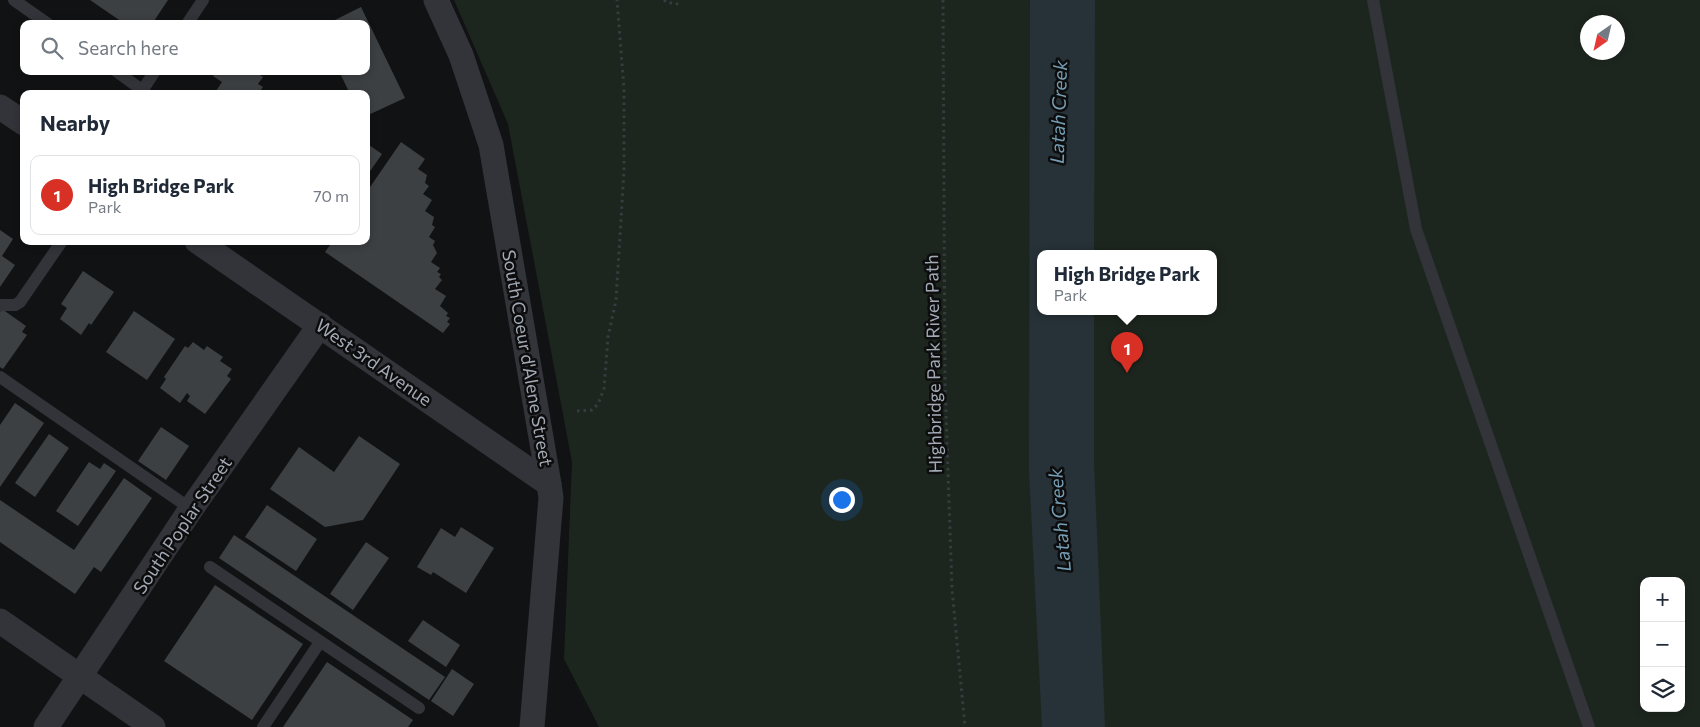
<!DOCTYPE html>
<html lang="en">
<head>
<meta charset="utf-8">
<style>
	:root { --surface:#fff; --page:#f2f2f3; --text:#1f2937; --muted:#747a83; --line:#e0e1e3; --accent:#d93025 }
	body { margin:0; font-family:Commissioner,sans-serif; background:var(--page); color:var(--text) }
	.controls { position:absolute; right:15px; bottom:15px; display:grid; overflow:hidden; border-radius:10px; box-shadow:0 2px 8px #0003 }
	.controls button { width:45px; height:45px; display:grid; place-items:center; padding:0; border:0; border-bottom:1px solid var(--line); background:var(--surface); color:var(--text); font:25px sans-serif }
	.compass { position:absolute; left:1580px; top:15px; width:45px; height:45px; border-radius:50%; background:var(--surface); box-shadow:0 2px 8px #0003; rotate:214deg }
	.you { position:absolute; left:841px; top:499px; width:18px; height:18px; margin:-12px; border:4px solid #fff; border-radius:50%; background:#1a73e8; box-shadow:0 0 0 8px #1a73e833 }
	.badge { display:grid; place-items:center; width:32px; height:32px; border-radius:50%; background:var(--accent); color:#fff; font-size:16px; font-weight:700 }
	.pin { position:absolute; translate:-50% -41px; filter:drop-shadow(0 1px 2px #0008) }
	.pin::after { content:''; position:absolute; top:26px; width:18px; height:15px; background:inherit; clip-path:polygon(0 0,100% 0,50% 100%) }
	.popup { position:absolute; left:1037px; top:250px; width:180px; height:65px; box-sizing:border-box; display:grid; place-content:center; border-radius:10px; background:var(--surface); filter:drop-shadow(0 1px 4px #0005); font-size:16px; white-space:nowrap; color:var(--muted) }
	.popup b { font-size:19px; color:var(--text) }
	.popup::after { content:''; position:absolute; left:50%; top:100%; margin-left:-10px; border:10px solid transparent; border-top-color:var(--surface) }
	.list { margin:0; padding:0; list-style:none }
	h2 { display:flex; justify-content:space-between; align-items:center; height:65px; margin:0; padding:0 20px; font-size:21px }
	h2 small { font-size:16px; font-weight:400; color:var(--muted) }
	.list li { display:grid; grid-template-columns:32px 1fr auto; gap:15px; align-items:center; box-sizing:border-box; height:80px; margin:0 10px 10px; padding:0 10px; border:1px solid var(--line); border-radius:10px }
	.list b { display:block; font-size:19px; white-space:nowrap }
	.list p { margin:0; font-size:16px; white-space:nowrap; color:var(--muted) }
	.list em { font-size:16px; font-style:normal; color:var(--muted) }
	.icon { flex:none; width:28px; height:28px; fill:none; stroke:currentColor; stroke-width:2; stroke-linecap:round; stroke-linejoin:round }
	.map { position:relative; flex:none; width:1700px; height:727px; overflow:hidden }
	.search { position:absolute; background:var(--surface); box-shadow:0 2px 8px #0003; left:20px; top:20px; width:350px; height:55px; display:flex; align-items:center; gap:12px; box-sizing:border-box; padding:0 18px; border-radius:10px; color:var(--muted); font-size:19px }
	.panel { position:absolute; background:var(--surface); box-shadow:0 2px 8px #0003; left:20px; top:90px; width:350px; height:155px; border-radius:10px }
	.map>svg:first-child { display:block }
	.green { fill:#1d261e; fill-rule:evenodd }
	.water { fill:#273238 }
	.building { fill:#3d4043 }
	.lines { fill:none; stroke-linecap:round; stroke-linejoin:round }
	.path { stroke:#383b40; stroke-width:3; stroke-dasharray:2.5 4; stroke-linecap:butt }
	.service { stroke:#323439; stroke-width:12 }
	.minor { stroke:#323439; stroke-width:25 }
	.labels { text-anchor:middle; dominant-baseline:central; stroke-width:5; stroke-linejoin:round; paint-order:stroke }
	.street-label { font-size:18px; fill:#a2aab5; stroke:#0d0d0e }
	.water-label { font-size:19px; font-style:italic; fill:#759db3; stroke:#0d0d0e }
</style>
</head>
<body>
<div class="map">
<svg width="1700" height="727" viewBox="0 0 1700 727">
	<rect width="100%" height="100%" fill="#111213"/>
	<path class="green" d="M454 0H1700V727H599L564 659 572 462 508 124ZM1588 22H1618V52H1588ZM1041 254H1213V312H1041ZM1644 581H1681V708H1644Z"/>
	<polygon class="water" points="1030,0 1095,0 1094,254 1041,254 1041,312 1094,312 1094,463 1105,727 1042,727 1029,470"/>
	<g class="building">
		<polygon points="90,0 168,0 152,24 125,24"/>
		<polygon points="361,7 405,98 366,116 366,94 350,94 339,71 366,71 366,24 327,24"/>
		<polygon points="216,71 263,71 260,75 263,77 258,84 263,87 258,94 214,94 222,82 213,76"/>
		<polygon points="401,142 425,159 418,169 427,175 425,183 429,186 423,194 432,200 425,211 434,217 432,225 435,227 429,237 435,241 433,245 437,253 431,262 440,268 437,272 441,274 439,277 442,280 435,289 446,296 440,306 448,313 446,316 450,318 447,322 450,324 443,333 325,252 333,241 366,241 366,193"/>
		<polygon points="366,143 382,154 366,177"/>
		<polygon points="0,230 13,239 2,256 15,265 0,287"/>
		<polygon points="83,271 114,292 91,325 89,323 81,335 60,319 67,308 61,304"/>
		<polygon points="2,309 26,326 22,332 27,335 3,369 0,367 0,312"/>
		<polygon points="134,311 175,339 147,380 106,352"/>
		<polygon points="193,342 204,350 207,346 223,357 220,361 232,369 227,376 231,379 205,414 187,401 190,396 187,393 180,403 160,388 166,379 164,377 185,346 188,348"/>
		<polygon points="15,403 44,423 0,487 0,425"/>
		<polygon points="161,427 189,446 166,480 138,461"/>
		<polygon points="49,434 69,448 35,497 15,483"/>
		<polygon points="359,436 400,464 363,520 325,527 270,489 299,447 334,472"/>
		<polygon points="89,462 100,469 104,463 116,471 78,526 56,511"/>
		<polygon points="124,478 152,498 101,572 94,567 75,594 0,542 0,500 74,550"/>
		<polygon points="267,505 317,539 296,571 245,537"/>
		<polygon points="461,527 494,548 466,593 433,572 431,575 417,567 441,528 455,537"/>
		<polygon points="234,535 445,677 429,700 219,558"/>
		<polygon points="366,542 389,558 353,610 330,594"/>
		<polygon points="215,585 303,644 252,720 164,661"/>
		<polygon points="423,620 460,645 446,667 408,641"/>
		<polygon points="327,662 413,720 408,727 283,727"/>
		<polygon points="452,669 474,684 453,716 431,701"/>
	</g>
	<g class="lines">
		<g class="path">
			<polyline points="664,0 666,2 677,4 678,0"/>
			<polyline points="943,0 945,383 952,589 965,727"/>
			<polyline points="577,411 592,410 598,404 604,389 608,337 616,300 624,171 624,89 617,0"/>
		</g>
		<g class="service">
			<polyline points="14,0 48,24"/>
			<polyline points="1373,0 1416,229 1589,727"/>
			<polyline points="187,24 203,0"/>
			<polyline points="116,71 142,90"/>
			<polyline points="140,94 155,71"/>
			<polyline points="0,305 15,305 20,302 62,241"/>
			<polyline points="0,377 191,509"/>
			<polyline points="210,567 419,708"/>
			<polyline points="263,727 320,642"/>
		</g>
		<g class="minor">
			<polyline points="436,0 461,55 491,145 549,484 551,498 532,727"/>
			<polyline points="0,107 24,123"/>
			<polyline points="197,241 549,484"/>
			<polyline points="0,621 153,727"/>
			<polyline points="46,727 191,509 320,325"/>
		</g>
	</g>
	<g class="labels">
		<g class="street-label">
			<text transform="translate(528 358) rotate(80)">South Coeur d'Alene Street</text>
			<text transform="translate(374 362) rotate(35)">West 3rd Avenue</text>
			<text transform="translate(933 364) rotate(-91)">Highbridge Park River Path</text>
			<text transform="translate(182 525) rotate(-56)">South Poplar Street</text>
		</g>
		<g class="water-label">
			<text transform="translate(1058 112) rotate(-88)">Latah Creek</text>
			<text transform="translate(1059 520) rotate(-95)">Latah Creek</text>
		</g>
	</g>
</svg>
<div class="controls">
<button>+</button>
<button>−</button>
<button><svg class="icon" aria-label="layers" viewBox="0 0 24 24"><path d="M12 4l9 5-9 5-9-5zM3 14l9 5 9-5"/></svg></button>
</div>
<svg class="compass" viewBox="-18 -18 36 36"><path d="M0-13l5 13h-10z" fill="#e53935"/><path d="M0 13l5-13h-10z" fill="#747a83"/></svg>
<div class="you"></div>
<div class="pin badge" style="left:1127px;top:373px">1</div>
<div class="popup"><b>High Bridge Park</b>Park</div>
<div class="search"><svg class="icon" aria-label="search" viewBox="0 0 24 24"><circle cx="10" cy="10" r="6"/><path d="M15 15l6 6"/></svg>Search here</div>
<section class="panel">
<h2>Nearby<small></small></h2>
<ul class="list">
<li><span class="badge">1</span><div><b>High Bridge Park</b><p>Park</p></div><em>70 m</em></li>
</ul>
</section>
</div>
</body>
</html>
